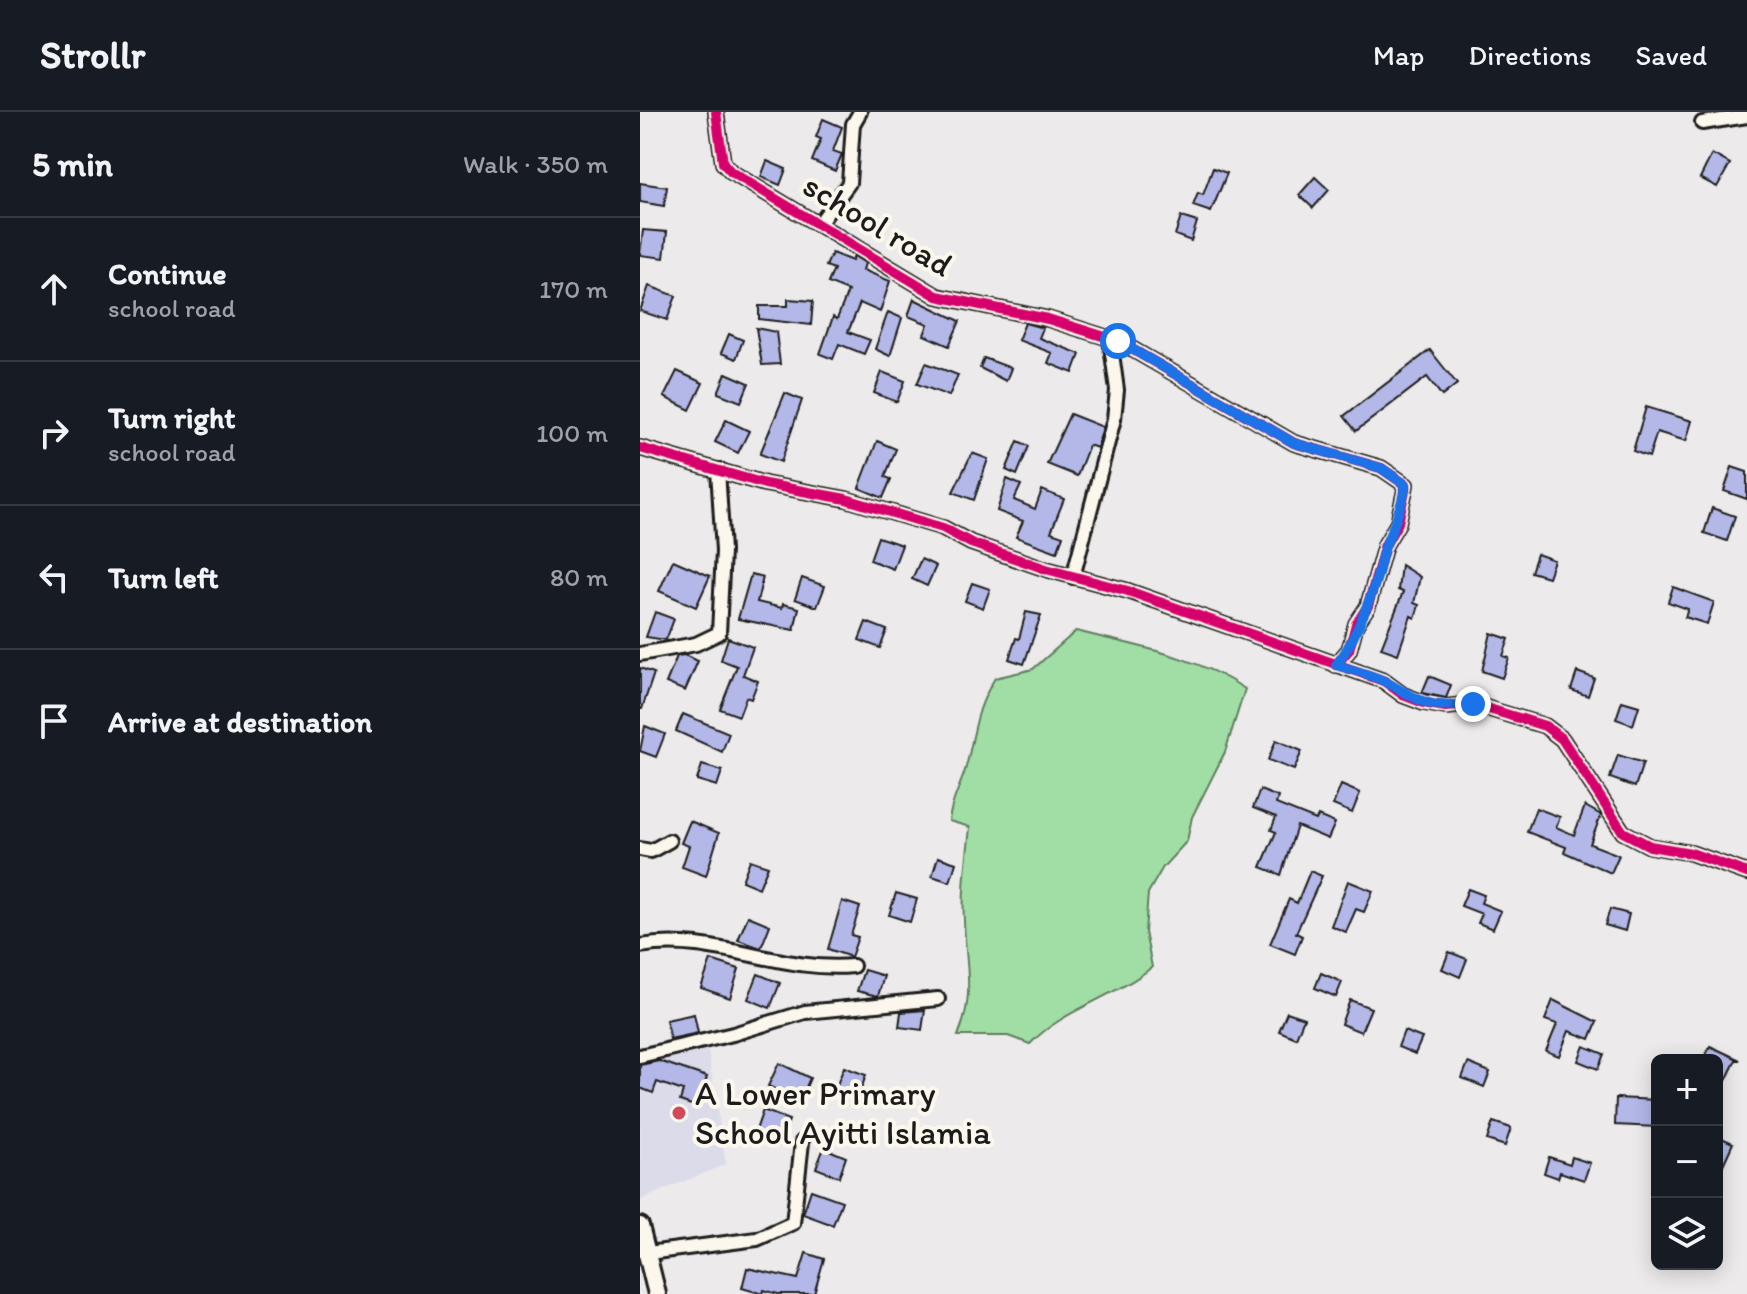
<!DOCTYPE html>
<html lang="en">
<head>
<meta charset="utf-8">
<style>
	:root { --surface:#171b24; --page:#242831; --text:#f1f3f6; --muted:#9ea1a6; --line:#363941 }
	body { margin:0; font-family:Itim,sans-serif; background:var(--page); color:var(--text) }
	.controls { position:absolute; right:24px; bottom:24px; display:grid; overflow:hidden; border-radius:12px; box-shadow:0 4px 20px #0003 }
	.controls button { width:72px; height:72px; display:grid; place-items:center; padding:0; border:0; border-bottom:2px solid var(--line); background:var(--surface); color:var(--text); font:40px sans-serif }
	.stop { position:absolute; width:24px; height:24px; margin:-18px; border:6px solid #1a73e8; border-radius:50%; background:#fff }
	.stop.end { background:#1a73e8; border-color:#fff; box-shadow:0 2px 8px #0008 }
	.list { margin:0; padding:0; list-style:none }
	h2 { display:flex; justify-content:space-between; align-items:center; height:104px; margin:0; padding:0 32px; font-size:34px }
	h2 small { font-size:26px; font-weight:400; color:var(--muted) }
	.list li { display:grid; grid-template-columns:52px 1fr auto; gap:24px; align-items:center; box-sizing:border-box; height:144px; padding:0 32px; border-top:2px solid var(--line) }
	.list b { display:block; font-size:30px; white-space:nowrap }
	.list p { margin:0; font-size:26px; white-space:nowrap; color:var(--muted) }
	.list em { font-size:26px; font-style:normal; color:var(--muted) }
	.icon { flex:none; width:44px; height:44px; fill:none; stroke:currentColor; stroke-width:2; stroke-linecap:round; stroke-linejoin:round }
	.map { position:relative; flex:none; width:1107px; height:1182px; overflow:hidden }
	header { display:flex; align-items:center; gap:48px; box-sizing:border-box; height:112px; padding:0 40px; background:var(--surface); border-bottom:2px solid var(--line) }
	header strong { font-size:38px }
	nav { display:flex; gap:44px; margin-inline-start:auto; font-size:28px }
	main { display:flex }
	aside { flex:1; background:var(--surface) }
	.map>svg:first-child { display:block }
	.built { fill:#dcdbea }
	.green { fill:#a1dea5; stroke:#5e7d60; stroke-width:2 }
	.building { fill:#b3b8e9; stroke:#1c1c1c; stroke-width:2 }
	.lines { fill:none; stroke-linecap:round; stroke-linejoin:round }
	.minor-casing { stroke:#1c1c1c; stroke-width:18 }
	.secondary-casing { stroke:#1c1c1c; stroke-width:22 }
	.minor { stroke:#fbf7ec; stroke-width:12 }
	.secondary { stroke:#fbf7ec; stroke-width:16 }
	.cycleway-casing { stroke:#fbf7ec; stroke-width:15 }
	.cycleway { stroke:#d6006c; stroke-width:10 }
	.route { stroke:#1a73e8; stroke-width:10 }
	.poi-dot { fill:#d1495b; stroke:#fbf7ec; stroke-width:3 }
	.labels { text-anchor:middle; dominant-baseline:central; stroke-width:8; stroke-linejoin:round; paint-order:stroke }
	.street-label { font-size:34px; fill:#1c1c1c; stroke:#fbf7ec }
	.poi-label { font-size:34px; fill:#1c1c1c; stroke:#fbf7ec; text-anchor:start }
</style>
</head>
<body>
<header>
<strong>Strollr</strong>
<nav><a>Map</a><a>Directions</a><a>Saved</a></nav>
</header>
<main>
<aside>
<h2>5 min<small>Walk · 350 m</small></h2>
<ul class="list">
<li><svg class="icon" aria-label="ahead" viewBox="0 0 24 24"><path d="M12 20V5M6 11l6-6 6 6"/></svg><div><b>Continue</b><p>school road</p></div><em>170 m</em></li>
<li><svg class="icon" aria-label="right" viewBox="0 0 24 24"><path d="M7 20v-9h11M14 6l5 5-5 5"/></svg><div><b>Turn right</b><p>school road</p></div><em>100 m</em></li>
<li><svg class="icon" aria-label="left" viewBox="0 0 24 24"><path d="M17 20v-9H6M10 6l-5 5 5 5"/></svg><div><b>Turn left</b></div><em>80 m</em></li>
<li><svg class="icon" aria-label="arrive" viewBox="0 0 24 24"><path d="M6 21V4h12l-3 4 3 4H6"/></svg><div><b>Arrive at destination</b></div></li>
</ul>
</aside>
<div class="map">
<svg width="1107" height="1182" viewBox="0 0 1107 1182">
	<rect width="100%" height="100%" fill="#edeaeb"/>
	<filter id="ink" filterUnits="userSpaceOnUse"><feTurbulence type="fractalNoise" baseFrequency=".0125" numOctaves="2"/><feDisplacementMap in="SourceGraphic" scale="16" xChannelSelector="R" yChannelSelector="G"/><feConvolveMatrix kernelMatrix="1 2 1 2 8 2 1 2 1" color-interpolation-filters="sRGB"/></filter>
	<g filter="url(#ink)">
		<polygon class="built" points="67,935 86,1052 0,1088 0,949"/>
		<path class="green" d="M436 519C494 534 555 543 605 577L585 640 552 705 547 729 523 755 508 781 505 820 512 855C474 886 423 897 390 932L368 924H318C336 881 325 852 324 808 322 777 327 746 330 715L309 709C311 688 321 674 326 655 335 621 335 598 355 566L393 557Z"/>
		<g class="building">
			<polygon points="183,7 202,15 193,39 202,42 195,59 172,49 181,27 176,25"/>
			<polygon points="1072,42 1090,52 1077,75 1060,66"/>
			<polygon points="127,49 146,57 140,73 121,65"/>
			<polygon points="573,56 587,61 571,100 553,94 558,81 563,83"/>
			<polygon points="675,65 689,78 673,96 659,83"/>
			<polygon points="0,71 27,75 24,94 0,90"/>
			<polygon points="541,105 557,110 551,129 535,123"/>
			<polygon points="3,118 27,120 24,146 0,143"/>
			<polygon points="192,141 212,149 214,144 225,151 223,158 250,169 240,200 220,191 208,220 230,228 224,242 199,232 193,247 180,242 193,205 197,207 208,179 188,171 194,157 186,154"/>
			<polygon points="9,174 36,184 27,208 0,199"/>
			<polygon points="148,187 173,189 171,213 119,207 119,194 148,194"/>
			<polygon points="274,187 320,209 309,234 284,223 288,212 268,204"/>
			<polygon points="248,200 262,206 250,244 235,237"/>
			<polygon points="385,211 403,216 399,226 440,242 433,261 408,251 412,241 378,228"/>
			<polygon points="116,216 136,220 140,252 122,253"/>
			<polygon points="89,222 103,228 96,247 81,241"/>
			<polygon points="790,238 817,272 802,284 787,265 716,319 704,304"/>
			<polygon points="344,246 371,256 366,269 340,256"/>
			<polygon points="286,251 318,263 309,284 277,272"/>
			<polygon points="37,259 63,271 50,298 24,285"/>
			<polygon points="242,260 265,269 257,290 234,281"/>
			<polygon points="86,261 109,271 101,290 78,281"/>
			<polygon points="145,281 162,288 141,350 120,342"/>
			<polygon points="1006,295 1052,309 1046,329 1017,320 1009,345 993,339"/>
			<polygon points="430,302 463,315 457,336 449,333 437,364 407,352"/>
			<polygon points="86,308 109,319 98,341 75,330"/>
			<polygon points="237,329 256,337 245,365 251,367 243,386 219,376"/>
			<polygon points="378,329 389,334 377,363 366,358"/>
			<polygon points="332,341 348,347 334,388 313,380"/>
			<polygon points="1092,355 1107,360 1107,387 1084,379"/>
			<polygon points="367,367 381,373 374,388 395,397 402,378 424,387 411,420 423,424 417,440 376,425 383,409 357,399"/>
			<polygon points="1072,396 1095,404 1087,429 1064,421"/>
			<polygon points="238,425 262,433 253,457 230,448"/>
			<polygon points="897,442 914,448 908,465 891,460"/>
			<polygon points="281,447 296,454 287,474 272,467"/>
			<polygon points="33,448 70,464 56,495 19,479"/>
			<polygon points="761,453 780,465 774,491 779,493 775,506 771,504 758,542 741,536 763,480 758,478"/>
			<polygon points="111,462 123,465 117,490 142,496 143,492 159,496 154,518 98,507"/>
			<polygon points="162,466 185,474 177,495 155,487"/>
			<polygon points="332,471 350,477 343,496 325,489"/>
			<polygon points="1033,475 1074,490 1067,512 1045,505 1048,497 1028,490"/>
			<polygon points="15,500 34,507 26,528 6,525"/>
			<polygon points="386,500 401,503 384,552 369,547 376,526 379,527"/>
			<polygon points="226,510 247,518 240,536 219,528"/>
			<polygon points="851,521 869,527 863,544 869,546 862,566 842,559"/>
			<polygon points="88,526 113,535 103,563 118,569 111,587 106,585 99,604 80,597 97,554 81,548"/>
			<polygon points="44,543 58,549 45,579 26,571 37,544"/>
			<polygon points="0,556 14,561 2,597 0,597"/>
			<polygon points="937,560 954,566 948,584 931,578"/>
			<polygon points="789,564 811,573 806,586 782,581"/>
			<polygon points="982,589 999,594 993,613 976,607"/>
			<polygon points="43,602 89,621 82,640 36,619"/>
			<polygon points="5,614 25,622 16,645 0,639"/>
			<polygon points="636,628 662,639 654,658 628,648"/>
			<polygon points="978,643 1003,651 995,675 970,666"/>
			<polygon points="62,653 82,659 77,674 57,668"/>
			<polygon points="701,673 720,681 712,701 693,693"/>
			<polygon points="620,678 638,685 636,692 676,708 678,704 695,711 688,727 657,714 641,763 621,755 636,720 631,718 636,705 613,696"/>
			<polygon points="945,694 961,703 950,732 979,743 971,761 924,740 926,735 887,720 896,696 920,705 916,715 934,723"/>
			<polygon points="50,709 79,721 66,764 42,755 49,734 41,731"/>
			<polygon points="298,745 316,751 310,770 292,764"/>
			<polygon points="110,748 128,754 119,776 102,769"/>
			<polygon points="670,759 682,764 656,821 662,824 655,842 630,832 649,787 657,791"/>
			<polygon points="708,769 733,779 724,800 716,797 706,820 691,814"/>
			<polygon points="828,777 844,783 841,791 861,799 853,817 838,811 842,802 821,794"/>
			<polygon points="256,781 277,787 270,810 249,803"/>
			<polygon points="202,789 220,795 211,823 218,825 211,845 188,837"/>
			<polygon points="970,797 989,802 985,819 965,813"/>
			<polygon points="108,804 130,813 121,836 98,828"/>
			<polygon points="809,840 827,847 820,865 802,857"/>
			<polygon points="71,848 99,857 90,886 61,876"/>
			<polygon points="224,858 244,864 238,884 217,879"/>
			<polygon points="681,861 702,870 696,885 675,876"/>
			<polygon points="118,862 140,871 130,896 108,887"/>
			<polygon points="710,888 731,896 721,920 701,912"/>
			<polygon points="913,888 957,910 950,927 929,919 919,944 906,939 917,912 905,908"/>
			<polygon points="285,898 282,918 259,915 261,900"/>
			<polygon points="647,900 664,906 656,926 639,919"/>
			<polygon points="54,902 58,921 30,927 26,908"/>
			<polygon points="764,919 782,926 775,942 758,935"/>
			<polygon points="944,934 964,942 958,957 938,949"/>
			<polygon points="1070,934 1100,948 1096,948 1077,987 1077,948 1063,948"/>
			<polygon points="19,949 67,965 57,995 40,989 43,979 17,970 13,981 0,976 0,953"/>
			<polygon points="139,951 170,966 160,989 128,974"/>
			<polygon points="828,951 850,960 844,975 822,966"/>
			<polygon points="204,955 226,963 218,986 195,978"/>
			<polygon points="976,986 1017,988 1017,1015 975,1013"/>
			<polygon points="123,998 149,1008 140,1033 114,1024"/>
			<polygon points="853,1010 871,1016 865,1034 847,1028"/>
			<polygon points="1077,1024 1093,1031 1077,1066"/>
			<polygon points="184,1036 206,1045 199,1065 176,1056"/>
			<polygon points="909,1045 930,1052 932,1045 950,1051 944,1068 920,1060 918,1066 904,1061"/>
			<polygon points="171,1078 202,1089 193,1113 163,1102"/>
			<polygon points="166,1141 184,1147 174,1182 138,1182 124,1178 123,1182 102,1176 107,1156 158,1167"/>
		</g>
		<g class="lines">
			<defs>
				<g id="minor">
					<polyline points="76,0 83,51 91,60 297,184 408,207 478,229 654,331 741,356 766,373 758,411 745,433 728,494 716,512 709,538 696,553"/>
					<polyline points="1062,11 1107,4"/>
					<polyline points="179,112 209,71 213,12 220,0"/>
					<polyline points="0,336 125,372 206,387 303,416 331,431 406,457 488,479 744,569 763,583 784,591 806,595 833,592 905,614 922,627 983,720 1010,734 1051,741 1107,761"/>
					<polyline points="433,465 474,307 477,278 470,227"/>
					<polyline points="0,542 56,532 79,521 83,439 78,358"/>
					<polyline points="0,737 11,739 29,729"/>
					<path d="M0 834C72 821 141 861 213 854"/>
					<polyline points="0,944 93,922 165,900 298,887"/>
					<polyline points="8,1141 117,1127 153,1111 162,1030"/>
				</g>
				<polyline id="secondary" points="0,1114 17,1182"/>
			</defs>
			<use href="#minor" class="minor-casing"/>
			<use href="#secondary" class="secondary-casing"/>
			<use href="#minor" class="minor"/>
			<use href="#secondary" class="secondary"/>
			<defs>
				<g id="cycleway">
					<polyline points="76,0 83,51 91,60 297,184 408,207 478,229 654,331 741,356 766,373 758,411 745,433 728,494 716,512 709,538 696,553"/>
					<polyline points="0,336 125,372 206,387 303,416 331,431 406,457 488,479 744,569 763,583 784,591 806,595 833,592 905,614 922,627 983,720 1010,734 1051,741 1107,761"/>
				</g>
			</defs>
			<use href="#cycleway" class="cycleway-casing"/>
			<use href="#cycleway" class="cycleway"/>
		</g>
	</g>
	<g class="lines" filter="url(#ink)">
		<path class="route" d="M478 229 654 331 741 356 766 373C761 395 755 412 746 432 741 443 740 457 736 468 729 492 711 535 696 553 712 558 730 562 744 569 784 590 785 597 833 592"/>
	</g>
	<circle class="poi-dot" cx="39" cy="1001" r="8"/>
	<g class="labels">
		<g class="street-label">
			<text transform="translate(238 113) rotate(31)">school road</text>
		</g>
		<g class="poi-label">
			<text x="55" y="981">A Lower Primary<tspan x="55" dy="39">School Ayitti Islamia</tspan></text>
		</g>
	</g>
</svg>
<div class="controls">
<button>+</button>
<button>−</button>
<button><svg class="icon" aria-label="layers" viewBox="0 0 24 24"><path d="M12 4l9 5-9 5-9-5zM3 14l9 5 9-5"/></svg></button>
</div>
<div class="stop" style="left:478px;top:229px"></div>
<div class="stop end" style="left:833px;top:592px"></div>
</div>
</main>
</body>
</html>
